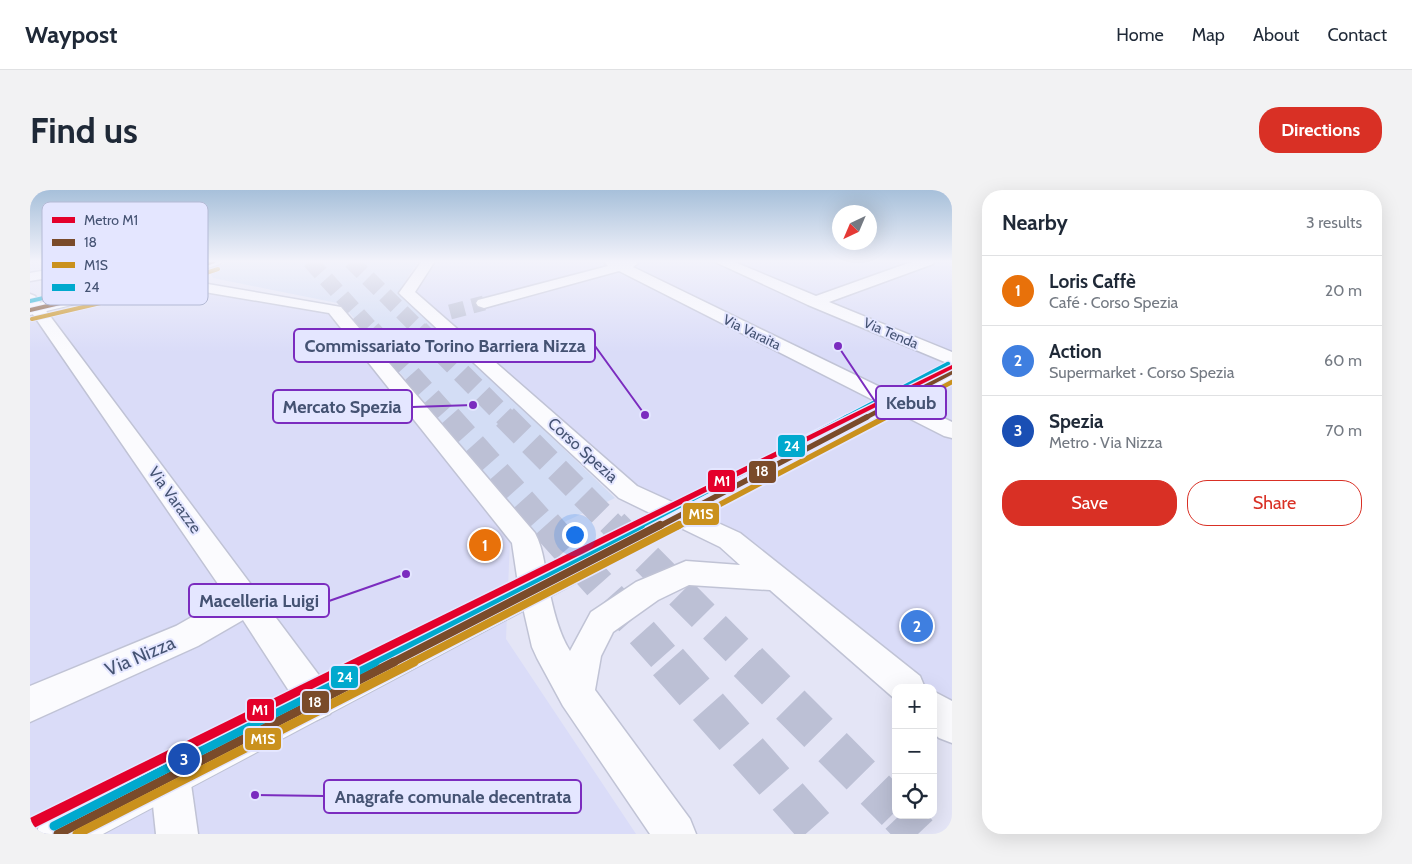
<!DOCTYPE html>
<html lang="en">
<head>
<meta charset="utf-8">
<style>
	:root { --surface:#fff; --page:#f2f2f3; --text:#1f2937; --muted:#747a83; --line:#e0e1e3; --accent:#d93025 }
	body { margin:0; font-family:Cabin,sans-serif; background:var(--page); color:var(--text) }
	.controls { position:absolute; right:15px; bottom:15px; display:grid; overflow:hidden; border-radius:10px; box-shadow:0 5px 20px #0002 }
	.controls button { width:45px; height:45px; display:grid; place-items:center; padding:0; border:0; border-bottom:1px solid var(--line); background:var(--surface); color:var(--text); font:25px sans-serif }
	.compass { position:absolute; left:802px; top:15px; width:45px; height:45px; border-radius:50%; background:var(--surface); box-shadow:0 5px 20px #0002; rotate:224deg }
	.you { position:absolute; left:544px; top:344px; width:18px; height:18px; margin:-12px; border:4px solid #fff; border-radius:50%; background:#1a73e8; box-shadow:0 0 0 8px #1a73e833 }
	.badge { display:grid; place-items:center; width:32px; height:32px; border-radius:50%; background:var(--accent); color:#fff; font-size:16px; font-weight:700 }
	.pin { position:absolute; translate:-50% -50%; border:2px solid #fff; box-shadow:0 1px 5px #0006 }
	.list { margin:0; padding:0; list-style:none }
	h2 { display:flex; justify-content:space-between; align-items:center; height:65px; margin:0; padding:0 20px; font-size:21px }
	h2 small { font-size:16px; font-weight:400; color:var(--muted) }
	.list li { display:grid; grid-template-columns:32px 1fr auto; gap:15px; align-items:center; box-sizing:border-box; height:70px; padding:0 20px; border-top:1px solid var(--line) }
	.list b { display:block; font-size:19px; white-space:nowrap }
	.list p { margin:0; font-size:16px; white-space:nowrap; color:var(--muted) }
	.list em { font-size:16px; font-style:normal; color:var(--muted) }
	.actions { display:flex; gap:10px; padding:15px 20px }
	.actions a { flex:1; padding:11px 0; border:1px solid var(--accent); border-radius:20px; text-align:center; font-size:18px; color:var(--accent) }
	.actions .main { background:var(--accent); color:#fff }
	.icon { flex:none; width:28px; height:28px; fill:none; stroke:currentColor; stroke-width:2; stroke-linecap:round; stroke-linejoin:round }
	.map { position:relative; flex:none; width:922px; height:644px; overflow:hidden; border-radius:20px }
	header { display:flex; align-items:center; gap:30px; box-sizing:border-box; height:70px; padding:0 25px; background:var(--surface); border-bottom:1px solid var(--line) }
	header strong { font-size:24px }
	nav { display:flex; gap:28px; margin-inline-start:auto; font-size:18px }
	.intro { display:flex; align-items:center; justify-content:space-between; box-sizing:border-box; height:120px; padding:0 30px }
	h1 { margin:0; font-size:35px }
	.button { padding:12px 22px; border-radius:20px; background:var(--accent); color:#fff; font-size:18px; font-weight:700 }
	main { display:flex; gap:30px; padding:0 30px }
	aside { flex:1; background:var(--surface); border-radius:20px; box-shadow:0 5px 20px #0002 }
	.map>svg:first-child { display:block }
	.residential { fill:#dadcf8 }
	.commercial { fill:#d3ddf5 }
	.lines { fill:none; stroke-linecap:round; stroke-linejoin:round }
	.street-tunnel { stroke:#bcc0d5; stroke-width:15; stroke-dasharray:15 8; stroke-linecap:butt }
	.secondary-tunnel-far4 { stroke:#bcc0d5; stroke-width:16; stroke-dasharray:16 8; stroke-linecap:butt }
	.secondary-tunnel-far3 { stroke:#bcc0d5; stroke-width:20; stroke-dasharray:20 10; stroke-linecap:butt }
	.secondary-tunnel-far2 { stroke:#bcc0d5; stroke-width:25; stroke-dasharray:25 12; stroke-linecap:butt }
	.secondary-tunnel-far1 { stroke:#bcc0d5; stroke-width:32; stroke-dasharray:32 16; stroke-linecap:butt }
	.secondary-tunnel { stroke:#bcc0d5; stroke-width:40; stroke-dasharray:40 20; stroke-linecap:butt }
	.street-casing { stroke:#c0c3d5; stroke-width:3 }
	.secondary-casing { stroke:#bec2d4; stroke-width:2 }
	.street { fill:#fbfbfe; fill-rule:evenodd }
	.secondary { fill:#fbfbfe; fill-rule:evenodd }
	.bus-1-far4-casing { stroke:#e4e6ff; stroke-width:5.5 }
	.bus-1-far3-casing { stroke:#e4e6ff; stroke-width:7 }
	.bus-1-far2-casing { stroke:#e4e6ff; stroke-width:9 }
	.bus-1-far1-casing { stroke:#e4e6ff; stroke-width:11 }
	.bus-1-casing { stroke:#e4e6ff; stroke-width:12 }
	.bus-2-far4-casing { stroke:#e4e6ff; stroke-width:5.5 }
	.bus-2-far3-casing { stroke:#e4e6ff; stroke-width:7 }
	.bus-2-far2-casing { stroke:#e4e6ff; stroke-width:9 }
	.bus-2-far1-casing { stroke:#e4e6ff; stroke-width:11 }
	.bus-2-casing { stroke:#e4e6ff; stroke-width:12 }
	.bus-3-far4-casing { stroke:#e4e6ff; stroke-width:5.5 }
	.bus-3-far3-casing { stroke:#e4e6ff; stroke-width:7 }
	.bus-3-far2-casing { stroke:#e4e6ff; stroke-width:9 }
	.bus-3-far1-casing { stroke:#e4e6ff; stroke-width:11 }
	.bus-3-casing { stroke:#e4e6ff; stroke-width:12 }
	.bus-1-far4 { stroke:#7a4b2a; stroke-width:4 }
	.bus-1-far3 { stroke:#7a4b2a; stroke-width:4.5 }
	.bus-1-far2 { stroke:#7a4b2a; stroke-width:5.5 }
	.bus-1-far1 { stroke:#7a4b2a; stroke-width:8 }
	.bus-1 { stroke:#7a4b2a; stroke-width:9 }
	.bus-2-far4 { stroke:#ca911d; stroke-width:4 }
	.bus-2-far3 { stroke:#ca911d; stroke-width:4.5 }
	.bus-2-far2 { stroke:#ca911d; stroke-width:5.5 }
	.bus-2-far1 { stroke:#ca911d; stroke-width:8 }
	.bus-2 { stroke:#ca911d; stroke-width:9 }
	.bus-3-far4 { stroke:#00a9ce; stroke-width:4 }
	.bus-3-far3 { stroke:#00a9ce; stroke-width:4.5 }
	.bus-3-far2 { stroke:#00a9ce; stroke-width:5.5 }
	.bus-3-far1 { stroke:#00a9ce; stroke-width:8 }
	.bus-3 { stroke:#00a9ce; stroke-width:9 }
	.metro-1-casing { stroke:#e4e6ff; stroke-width:3 }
	.metro-1 { fill:#e4002b; fill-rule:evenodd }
	.labels { text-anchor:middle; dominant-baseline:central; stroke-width:4; stroke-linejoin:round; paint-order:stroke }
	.far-street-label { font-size:14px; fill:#455373; stroke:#e4e6ff }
	.street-label { font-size:16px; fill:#455373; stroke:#e4e6ff }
	.near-street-label { font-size:19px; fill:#455373; stroke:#e4e6ff }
	.key { fill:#e4e6ff; stroke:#b4bad5; stroke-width:1 }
	.key-label { font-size:14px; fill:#455373 }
	.leader { fill:none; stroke:#7b2cbf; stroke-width:2 }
	.callout-dot { fill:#7b2cbf; stroke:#e4e6ff; stroke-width:2 }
	.callout { fill:#e4e6ff; stroke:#7b2cbf; stroke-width:2 }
	.callout-label { font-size:18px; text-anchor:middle; font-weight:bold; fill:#455373 }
	.line-badge { stroke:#e4e6ff; stroke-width:2 }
	.badge-label { font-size:14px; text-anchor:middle; font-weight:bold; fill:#fff }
</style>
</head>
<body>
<header>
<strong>Waypost</strong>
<nav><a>Home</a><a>Map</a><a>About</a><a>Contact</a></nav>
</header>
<div class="intro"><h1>Find us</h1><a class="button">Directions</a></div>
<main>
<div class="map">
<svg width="922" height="644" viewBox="0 0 922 644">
	<rect width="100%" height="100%" fill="#e4e5f6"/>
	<g class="residential">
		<polygon points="397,71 922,71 922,536 903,520 903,498 877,498 700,350 598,302 377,103"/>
		<polygon points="132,95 297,123 480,349 476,449 606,644 0,644 0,126"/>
	</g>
	<polygon class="commercial" points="199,71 388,71 369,101 585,308 507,345 312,114 183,88 180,83 181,80"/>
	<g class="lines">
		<polyline class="street-tunnel" points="420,122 454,113"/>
		<g class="secondary-tunnel-far4">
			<polyline points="280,71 343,141"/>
			<polyline points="321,71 391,141"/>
		</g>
		<g class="secondary-tunnel-far3">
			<polyline points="341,140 420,228"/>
			<polyline points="389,140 476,228"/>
		</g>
		<g class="secondary-tunnel-far2">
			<polyline points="419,227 517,337"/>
			<polyline points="475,227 584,337"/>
		</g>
		<g class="secondary-tunnel-far1">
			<polyline points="516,335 639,473"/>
			<polyline points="583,335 720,473"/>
		</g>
		<g class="secondary-tunnel">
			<polyline points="638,472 791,644"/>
			<polyline points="718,472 866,621"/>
			<polyline points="870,625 888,644"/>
		</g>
		<defs>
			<g id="street">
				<polygon points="67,71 100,71 94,75 0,91 0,83"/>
				<path d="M392 71H405L385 102 607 296 710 343 890 486 895 498H866V510L740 400 659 395 628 410 583 442 571 466 565 500 660 629 666 644H620L533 516 507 468 502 457 489 400 482 353 299 123 151 98 145 95 140 83 142 80H152L156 90 160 91 311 117 505 343C514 360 515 380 519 399 523 419 529 444 540 461L561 422 606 392 656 371 710 375 690 357 589 308 372 106 369 103Z"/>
				<polygon points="573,71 605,71 607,74 603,77 922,232 922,248 914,246 589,81 454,118 448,116 446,113 448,110 578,76"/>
				<polygon points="683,71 702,71 786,106 884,71 904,71 903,74 799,112 922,162 922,175 778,115"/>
				<polygon points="0,104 5,106 300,500 305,512 300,524 287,530 274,524 213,430 168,456 0,532 0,496 146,436 197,407 0,120"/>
				<polygon points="903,501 922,511 922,553 909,548 903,543"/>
				<polygon points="140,567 154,573 160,587 168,644 126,644 120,587 126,573"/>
			</g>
			<g id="secondary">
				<polygon points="169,71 192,71 190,74 125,95 0,125 0,115 116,88"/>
				<polygon points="922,176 922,190 593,368 73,644 6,644 12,628 573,352 915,178"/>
			</g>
		</defs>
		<use href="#street" class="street-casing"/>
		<use href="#secondary" class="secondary-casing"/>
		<use href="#street" class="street"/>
		<use href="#secondary" class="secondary"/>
		<defs>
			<polyline id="bus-1-far4" points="0,120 120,92 184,71"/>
			<polyline id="bus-1-far3" points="835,228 922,182"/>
			<polyline id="bus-1-far2" points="628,337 837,227"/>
			<polyline id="bus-1-far1" points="362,473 630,335"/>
			<polyline id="bus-1" points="28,644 364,472"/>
			<polyline id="bus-2-far4" points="2,129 122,101 188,79"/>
			<polyline id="bus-2-far3" points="854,228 922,192"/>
			<polyline id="bus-2-far2" points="647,337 856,227"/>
			<polyline id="bus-2-far1" points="381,473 649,335"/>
			<polyline id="bus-2" points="47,644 384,472"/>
			<polyline id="bus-3-far4" points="0,111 118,84 155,71"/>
			<polyline id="bus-3-far3" points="815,228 918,174"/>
			<polyline id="bus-3-far2" points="608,337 818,227"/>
			<polyline id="bus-3-far1" points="342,473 611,335"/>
			<polyline id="bus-3" points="24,636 345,472"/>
		</defs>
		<use href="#bus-1-far4" class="bus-1-far4-casing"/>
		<use href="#bus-1-far3" class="bus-1-far3-casing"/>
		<use href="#bus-1-far2" class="bus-1-far2-casing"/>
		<use href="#bus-1-far1" class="bus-1-far1-casing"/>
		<use href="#bus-1" class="bus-1-casing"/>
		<use href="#bus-2-far4" class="bus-2-far4-casing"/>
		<use href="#bus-2-far3" class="bus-2-far3-casing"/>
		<use href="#bus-2-far2" class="bus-2-far2-casing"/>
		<use href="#bus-2-far1" class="bus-2-far1-casing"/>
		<use href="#bus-2" class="bus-2-casing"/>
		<use href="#bus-3-far4" class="bus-3-far4-casing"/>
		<use href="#bus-3-far3" class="bus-3-far3-casing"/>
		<use href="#bus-3-far2" class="bus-3-far2-casing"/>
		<use href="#bus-3-far1" class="bus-3-far1-casing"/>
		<use href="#bus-3" class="bus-3-casing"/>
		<use href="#bus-1-far4" class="bus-1-far4"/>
		<use href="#bus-1-far3" class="bus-1-far3"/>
		<use href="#bus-1-far2" class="bus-1-far2"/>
		<use href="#bus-1-far1" class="bus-1-far1"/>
		<use href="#bus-1" class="bus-1"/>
		<use href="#bus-2-far4" class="bus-2-far4"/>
		<use href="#bus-2-far3" class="bus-2-far3"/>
		<use href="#bus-2-far2" class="bus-2-far2"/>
		<use href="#bus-2-far1" class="bus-2-far1"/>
		<use href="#bus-2" class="bus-2"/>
		<use href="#bus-3-far4" class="bus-3-far4"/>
		<use href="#bus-3-far3" class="bus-3-far3"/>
		<use href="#bus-3-far2" class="bus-3-far2"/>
		<use href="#bus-3-far1" class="bus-3-far1"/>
		<use href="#bus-3" class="bus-3"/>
		<defs>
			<polygon id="metro-1" points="922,175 922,179 0,640 0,628"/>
		</defs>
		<use href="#metro-1" class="metro-1-casing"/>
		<use href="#metro-1" class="metro-1"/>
	</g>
	<linearGradient id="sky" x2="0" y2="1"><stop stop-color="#a7c0da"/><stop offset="0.44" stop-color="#f3f3fb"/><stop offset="1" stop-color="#f3f3fb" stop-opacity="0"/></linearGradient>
	<rect width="922" height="162" fill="url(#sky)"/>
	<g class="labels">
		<g class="far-street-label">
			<text transform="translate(722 142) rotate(26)">Via Varaita</text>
			<text transform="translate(861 143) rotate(23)">Via Tenda</text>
		</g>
		<g class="street-label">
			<text transform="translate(553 260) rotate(42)">Corso Spezia</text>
			<text transform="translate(145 310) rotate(54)">Via Varazze</text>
		</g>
		<g class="near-street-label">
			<text transform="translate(110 466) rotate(-23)">Via Nizza</text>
		</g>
	</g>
	<rect x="12" y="12" width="166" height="103" rx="8" class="key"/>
	<rect x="22" y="27" width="23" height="6" fill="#e4002b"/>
	<rect x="22" y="49" width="23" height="7" fill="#7a4b2a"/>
	<rect x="22" y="72" width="23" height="6" fill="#ca911d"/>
	<rect x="22" y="94" width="23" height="7" fill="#00a9ce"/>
	<g class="key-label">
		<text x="54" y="35">Metro M1</text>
		<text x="54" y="57">18</text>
		<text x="54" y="80">M1S</text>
		<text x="54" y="102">24</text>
	</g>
	<path class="leader" d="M615 225L565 156M808 156L846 213M443 215L382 217M376 384L299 411M225 605L294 606"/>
	<g class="callout-dot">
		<circle cx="615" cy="225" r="5"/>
		<circle cx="808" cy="156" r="5"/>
		<circle cx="443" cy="215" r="5"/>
		<circle cx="376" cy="384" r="5"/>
		<circle cx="225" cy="605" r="5"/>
	</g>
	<g class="callout">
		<rect x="264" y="139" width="301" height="33" rx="5"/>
		<rect x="846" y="196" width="70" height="33" rx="5"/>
		<rect x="243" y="200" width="139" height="33" rx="5"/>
		<rect x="159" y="394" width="140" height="33" rx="5"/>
		<rect x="294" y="590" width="257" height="33" rx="5"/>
	</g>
	<g class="callout-label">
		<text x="415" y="162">Commissariato Torino Barriera Nizza</text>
		<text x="881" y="219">Kebub</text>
		<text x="312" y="223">Mercato Spezia</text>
		<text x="229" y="417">Macelleria Luigi</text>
		<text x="423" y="613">Anagrafe comunale decentrata</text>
	</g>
	<g class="line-badge">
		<rect x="747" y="244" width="29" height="24" rx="5" fill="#00a9ce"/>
		<rect x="718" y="270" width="29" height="24" rx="5" fill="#7a4b2a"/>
		<rect x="677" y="279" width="29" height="24" rx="5" fill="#e4002b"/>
		<rect x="652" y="312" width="38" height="24" rx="5" fill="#ca911d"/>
		<rect x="300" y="475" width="29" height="24" rx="5" fill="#00a9ce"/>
		<rect x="271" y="500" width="29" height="24" rx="5" fill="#7a4b2a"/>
		<rect x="216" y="508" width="29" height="24" rx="5" fill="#e4002b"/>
		<rect x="214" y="537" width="38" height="24" rx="5" fill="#ca911d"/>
	</g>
	<g class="badge-label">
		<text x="762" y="261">24</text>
		<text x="732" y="286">18</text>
		<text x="692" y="296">M1</text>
		<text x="671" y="329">M1S</text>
		<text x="315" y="492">24</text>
		<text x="285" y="517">18</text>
		<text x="230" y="525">M1</text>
		<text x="233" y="554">M1S</text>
	</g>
</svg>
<div class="controls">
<button>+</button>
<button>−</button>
<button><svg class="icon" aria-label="locate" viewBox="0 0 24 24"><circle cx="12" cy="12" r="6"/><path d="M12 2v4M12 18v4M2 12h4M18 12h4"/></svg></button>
</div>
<svg class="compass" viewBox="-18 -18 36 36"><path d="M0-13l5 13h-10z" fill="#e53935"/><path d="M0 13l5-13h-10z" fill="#747a83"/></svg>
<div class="you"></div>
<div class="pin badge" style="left:455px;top:355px;background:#e8710a">1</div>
<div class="pin badge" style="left:887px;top:436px;background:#3f7fe0">2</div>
<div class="pin badge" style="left:154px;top:569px;background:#1a4fb4">3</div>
</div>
<aside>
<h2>Nearby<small>3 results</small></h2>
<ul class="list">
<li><span class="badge" style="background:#e8710a">1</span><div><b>Loris Caffè</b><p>Café · Corso Spezia</p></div><em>20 m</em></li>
<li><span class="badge" style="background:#3f7fe0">2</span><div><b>Action</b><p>Supermarket · Corso Spezia</p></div><em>60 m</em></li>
<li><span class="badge" style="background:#1a4fb4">3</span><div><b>Spezia</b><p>Metro · Via Nizza</p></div><em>70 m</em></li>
</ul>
<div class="actions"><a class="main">Save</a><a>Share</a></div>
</aside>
</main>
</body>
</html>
